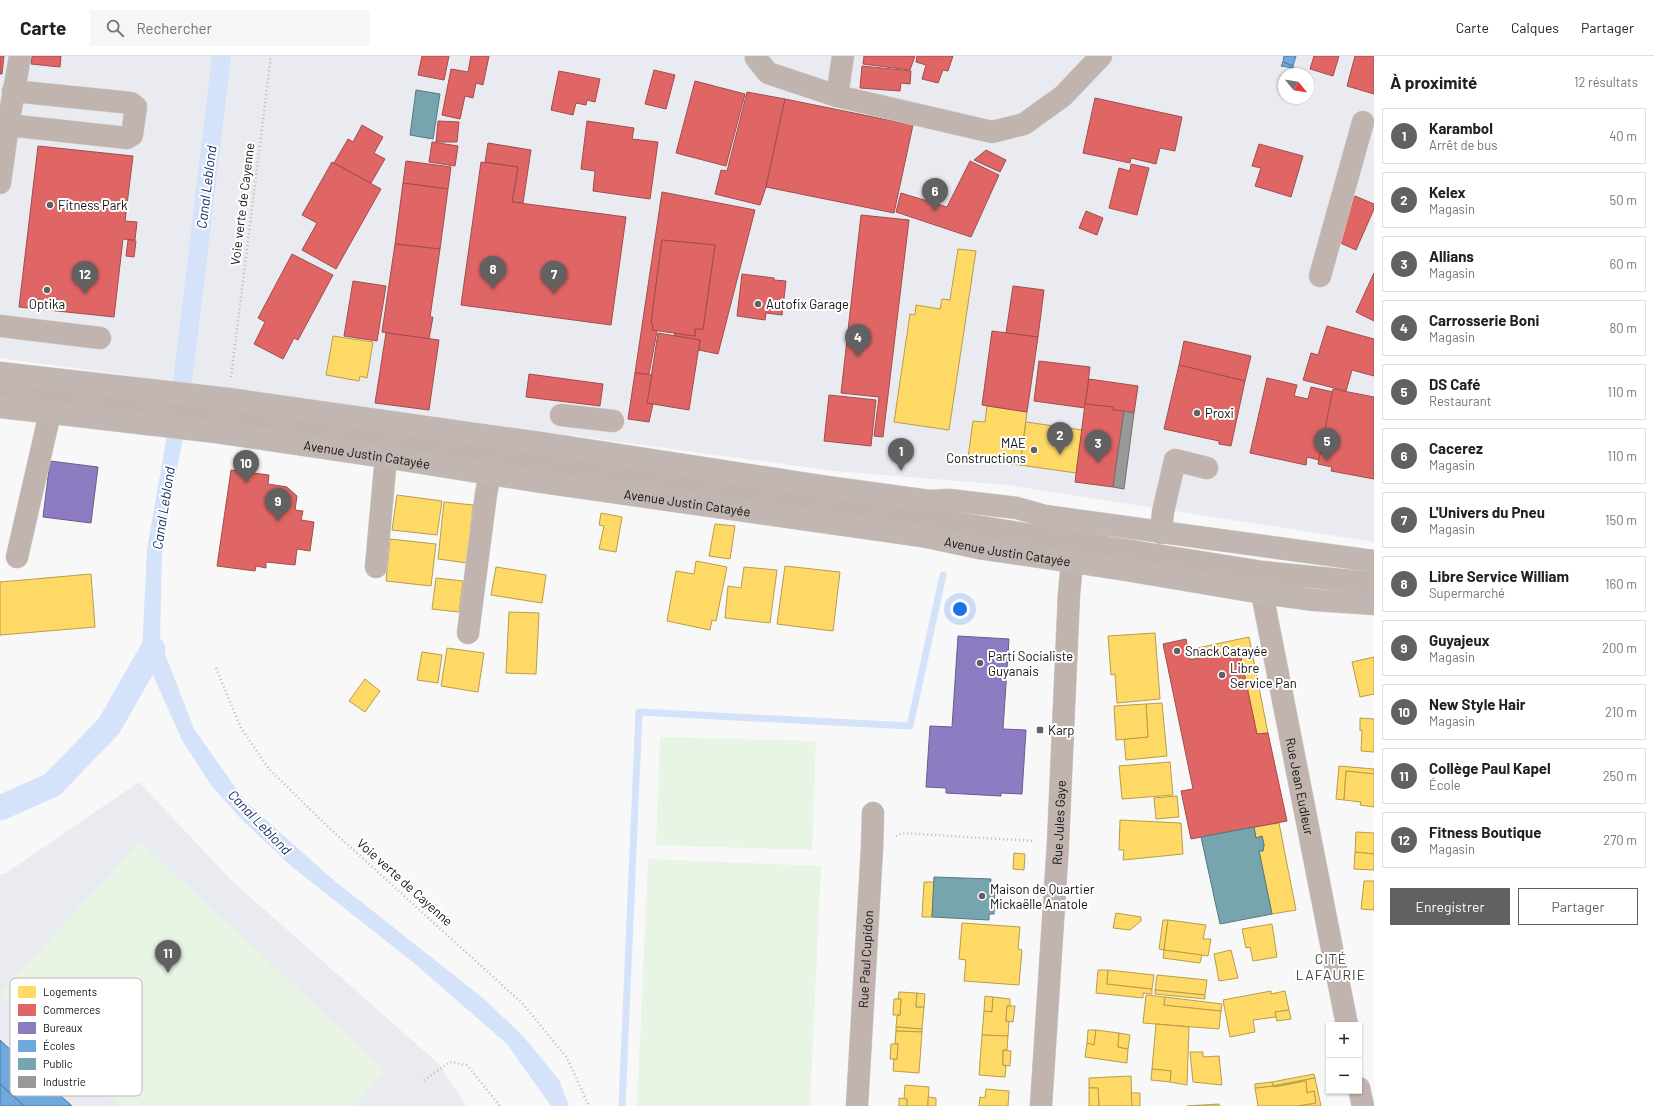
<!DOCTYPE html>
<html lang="fr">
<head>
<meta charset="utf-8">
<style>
	:root { --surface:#fff; --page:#f6f6f6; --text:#202124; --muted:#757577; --line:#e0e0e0; --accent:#616162 }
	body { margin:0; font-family:Barlow,sans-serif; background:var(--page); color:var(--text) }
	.controls { position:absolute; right:12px; bottom:12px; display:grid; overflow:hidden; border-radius:0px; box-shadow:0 1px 3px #0004 }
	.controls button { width:36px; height:36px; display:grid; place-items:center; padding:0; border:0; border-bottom:1px solid var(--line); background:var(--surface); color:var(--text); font:20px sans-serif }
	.compass { position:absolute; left:1278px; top:12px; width:36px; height:36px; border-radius:50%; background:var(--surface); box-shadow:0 1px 3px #0004; rotate:120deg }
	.you { position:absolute; left:960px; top:553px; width:14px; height:14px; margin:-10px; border:3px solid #fff; border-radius:50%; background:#1a73e8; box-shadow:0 0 0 6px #1a73e833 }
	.badge { display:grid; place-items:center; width:26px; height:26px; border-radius:50%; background:var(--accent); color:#fff; font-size:13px; font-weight:700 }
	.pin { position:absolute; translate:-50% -33px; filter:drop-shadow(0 1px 2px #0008) }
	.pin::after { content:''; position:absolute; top:21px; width:14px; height:12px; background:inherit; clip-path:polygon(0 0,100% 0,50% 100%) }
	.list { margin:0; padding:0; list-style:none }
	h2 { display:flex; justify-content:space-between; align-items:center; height:52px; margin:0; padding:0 16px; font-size:17px }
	h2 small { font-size:13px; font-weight:400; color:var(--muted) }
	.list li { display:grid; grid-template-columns:26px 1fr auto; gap:12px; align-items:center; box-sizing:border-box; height:56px; margin:0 8px 8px; padding:0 8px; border:1px solid var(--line); border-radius:0px }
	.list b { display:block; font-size:15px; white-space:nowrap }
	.list p { margin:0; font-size:13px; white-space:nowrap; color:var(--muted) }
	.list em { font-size:13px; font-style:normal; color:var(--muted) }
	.actions { display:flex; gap:8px; padding:12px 16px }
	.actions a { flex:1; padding:9px 0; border:1px solid var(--accent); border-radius:0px; text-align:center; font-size:14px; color:var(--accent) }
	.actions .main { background:var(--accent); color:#fff }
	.icon { flex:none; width:22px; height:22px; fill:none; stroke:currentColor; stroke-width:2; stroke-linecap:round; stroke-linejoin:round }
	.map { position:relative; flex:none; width:1374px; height:1050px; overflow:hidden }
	header { display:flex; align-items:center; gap:24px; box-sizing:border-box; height:56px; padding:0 20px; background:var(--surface); border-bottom:1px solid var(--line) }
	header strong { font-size:19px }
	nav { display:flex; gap:22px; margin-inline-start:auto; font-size:14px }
	.search { width:280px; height:36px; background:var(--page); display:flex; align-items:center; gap:10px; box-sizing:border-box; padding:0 14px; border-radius:0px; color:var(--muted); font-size:15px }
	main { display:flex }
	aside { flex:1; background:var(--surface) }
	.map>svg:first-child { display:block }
	.built { fill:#eaebf1; fill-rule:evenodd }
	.green { fill:#e8f5e4 }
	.water { fill:#d4e2fa }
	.homes { fill:#ffd966; stroke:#b79d4c }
	.shops { fill:#e06666; stroke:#a24c4c }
	.offices { fill:#8e7cc3; stroke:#685c8e }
	.schools { fill:#6fa8dc; stroke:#527a9f }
	.public { fill:#76a5af; stroke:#577880 }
	.industry { fill:#999; stroke:#707070 }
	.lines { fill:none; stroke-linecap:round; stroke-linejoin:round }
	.stream { stroke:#d4e2fa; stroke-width:7 }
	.canal { stroke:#d4e2fa; stroke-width:25 }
	.minor-casing { stroke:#d3d3d4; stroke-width:23 }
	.major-casing { stroke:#d3d3d4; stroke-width:23 }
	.path { stroke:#bfb7b5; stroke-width:2.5; stroke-dasharray:1 3; stroke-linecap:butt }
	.minor { stroke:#c1b4af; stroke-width:22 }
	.major { stroke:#c1b6b2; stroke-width:22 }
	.poi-dot { fill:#616162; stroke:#fff; stroke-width:1.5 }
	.labels { text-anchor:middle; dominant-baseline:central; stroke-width:4; stroke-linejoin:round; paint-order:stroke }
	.street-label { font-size:13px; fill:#101011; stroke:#fff }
	.poi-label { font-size:13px; fill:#101011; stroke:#fff; text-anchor:start }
	.water-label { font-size:14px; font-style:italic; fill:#122b5e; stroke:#fff }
	.neighbourhood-label { font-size:14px; letter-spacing:1px; fill:#3e3f41; stroke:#fff }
	.key { fill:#fff; stroke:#b7b7b8; stroke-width:1 }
	.key-label { font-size:11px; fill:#101011 }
</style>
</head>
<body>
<header>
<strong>Carte</strong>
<div class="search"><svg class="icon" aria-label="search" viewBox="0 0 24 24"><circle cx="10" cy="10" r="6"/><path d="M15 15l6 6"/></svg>Rechercher</div>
<nav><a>Carte</a><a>Calques</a><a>Partager</a></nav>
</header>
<main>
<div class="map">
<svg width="1374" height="1050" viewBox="0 0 1374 1050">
	<rect width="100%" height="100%" fill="#f8f8f9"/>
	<g class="built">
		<path d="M0 0H1374V486L1007 429 835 415 0 302ZM1284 18H1308V42H1284Z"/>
		<polygon points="139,726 232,825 440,1009 466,1050 0,1050 0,818 6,817"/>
	</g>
	<g class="green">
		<polygon points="660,681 816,685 812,794 656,789"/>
		<polygon points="140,786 386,1015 354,1050 120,1050 0,939 0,937"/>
		<polygon points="648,803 821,810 810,1050 637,1050"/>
	</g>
	<polygon class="water" points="212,0 231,0 194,311 182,387 162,492 160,585 194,673 245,745 331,822 484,943 523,980 559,1024 569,1050 551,1050 507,988 414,907 291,810 241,763 211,729 183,686 142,595 147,493 166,385"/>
	<g class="homes">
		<polygon points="958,193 976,195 949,374 894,366 910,258 915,259 916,249 940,253 942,243 950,244"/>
		<polygon points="333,280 373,286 367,322 360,320 359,325 326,319"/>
		<polygon points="987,350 1027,356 1020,409 968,402 973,365 985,366"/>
		<polygon points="1026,366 1082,374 1076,417 1020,409"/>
		<polygon points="397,439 442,445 437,479 392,474"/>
		<polygon points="444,446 473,449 467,507 438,503"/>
		<polygon points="601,457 622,461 616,496 599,493 604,470 599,469"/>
		<polygon points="715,468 735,470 730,503 709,500"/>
		<polygon points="390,483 436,488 431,530 386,525"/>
		<polygon points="696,505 727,511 716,565 712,564 710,574 667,565 676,515 694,518"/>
		<polygon points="785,510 840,516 833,575 777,568"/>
		<polygon points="496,511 546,519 542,547 491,539"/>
		<polygon points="744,511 777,514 770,567 725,562 728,530 741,532"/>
		<polygon points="91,518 95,571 0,579 0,526"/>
		<polygon points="436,522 463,525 459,556 432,553"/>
		<polygon points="509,556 539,557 536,618 506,617"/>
		<polygon points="1155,577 1160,643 1117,647 1115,618 1111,619 1108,580"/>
		<polygon points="1249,581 1268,677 1257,678 1239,593 1190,604 1188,594"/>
		<polygon points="447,592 484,597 478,636 441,630"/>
		<polygon points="422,596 442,599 438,627 417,624"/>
		<polygon points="1374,601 1374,638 1360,641 1352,606"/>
		<polygon points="365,623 380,635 365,656 349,645"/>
		<polygon points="1162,647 1167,700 1126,704 1124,683 1148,681 1146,648"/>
		<polygon points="1146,648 1148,681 1116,684 1114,650"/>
		<polygon points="1360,662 1374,663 1374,696 1361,695 1362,674 1360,675"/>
		<polygon points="1170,706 1173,739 1122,743 1119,710"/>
		<polygon points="1339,710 1374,713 1374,718 1346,715 1344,744 1336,743"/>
		<polygon points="1346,715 1374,718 1374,751 1360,749 1361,746 1344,744"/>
		<polygon points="1177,740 1179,761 1156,763 1154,742"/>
		<polygon points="1120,764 1181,767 1183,798 1123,804 1124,794 1119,794"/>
		<polygon points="1279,767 1296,854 1272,858 1259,795 1263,795 1264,789 1262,780 1256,782 1254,771"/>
		<polygon points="1356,776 1374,777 1374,798 1355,796"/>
		<polygon points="1355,796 1374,798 1374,814 1354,813"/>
		<polygon points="1014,797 1025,798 1024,814 1013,813"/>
		<polygon points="1364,825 1374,825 1374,854 1361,853"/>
		<polygon points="924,826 934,826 932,861 922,861"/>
		<polygon points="1116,857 1141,861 1141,865 1130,874 1113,872"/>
		<polygon points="1163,864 1168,864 1164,894 1159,893"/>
		<polygon points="1168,864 1206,869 1203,883 1211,883 1208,900 1164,894"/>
		<polygon points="962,867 1020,871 1018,893 1022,894 1019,929 964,925 966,904 959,903"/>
		<polygon points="1272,868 1277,901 1253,905 1250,891 1246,892 1242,873"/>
		<polygon points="1164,894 1202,899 1200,907 1163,902"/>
		<polygon points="1231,894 1238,922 1219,925 1214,898"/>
		<polygon points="1098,914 1108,914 1107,928 1152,933 1152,938 1143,937 1143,942 1096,937"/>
		<polygon points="1108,914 1154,919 1152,933 1107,928"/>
		<polygon points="1157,919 1207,924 1205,939 1155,934"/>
		<polygon points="1155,934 1205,939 1205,943 1155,938"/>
		<polygon points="1271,935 1271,938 1285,935 1289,954 1275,956 1276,961 1253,964 1255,976 1230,981 1223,944"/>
		<polygon points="899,936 917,937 916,951 924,951 922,973 896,971 897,960 900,959 901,943 898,943"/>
		<polygon points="917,937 925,938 924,951 916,951"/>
		<polygon points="1146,939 1165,941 1164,949 1221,955 1219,973 1143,967"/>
		<polygon points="985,940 993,941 992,956 984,955"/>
		<polygon points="993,941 1010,943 1010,950 1007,950 1006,965 1009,965 1008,980 982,979 984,955 992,956"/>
		<polygon points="1165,941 1222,948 1221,955 1164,949"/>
		<polygon points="894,943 901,943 900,959 893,959"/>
		<polygon points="1007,950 1015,950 1013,966 1006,965"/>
		<polygon points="1289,954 1291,963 1277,965 1275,956"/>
		<polygon points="1156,968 1189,971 1187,1029 1170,1026 1171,1015 1152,1013"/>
		<polygon points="896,971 922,973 922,976 896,975"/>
		<polygon points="1088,974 1096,974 1094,989 1087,987"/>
		<polygon points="1096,974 1119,977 1118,991 1128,993 1127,1007 1085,1001 1087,987 1094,989"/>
		<polygon points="896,975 922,976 919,1017 893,1015 894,1003 897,1003 898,988 895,987"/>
		<polygon points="1119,977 1130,979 1128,993 1118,991"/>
		<polygon points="982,979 1008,980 1007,994 1003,994 1003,1009 1006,1010 1005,1021 979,1019"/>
		<polygon points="891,988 898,988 897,1003 890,1003"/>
		<polygon points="1003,994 1011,995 1010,1010 1003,1009"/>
		<polygon points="1190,996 1203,996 1203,1001 1219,1000 1222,1029 1193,1026"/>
		<polygon points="1152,1013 1171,1015 1170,1026 1151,1024"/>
		<polygon points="1314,1018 1315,1022 1273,1030 1272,1026"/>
		<polygon points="1131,1020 1132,1050 1099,1050 1098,1032 1089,1032 1089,1022"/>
		<polygon points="1315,1022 1321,1050 1297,1050 1316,1047 1314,1035 1307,1037 1306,1025 1274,1031 1273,1030"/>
		<polygon points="1306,1025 1307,1037 1314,1035 1316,1047 1297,1050 1258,1050 1255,1032 1273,1030 1274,1031"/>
		<polygon points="1272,1026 1273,1030 1255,1032 1255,1028"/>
		<polygon points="905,1029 929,1031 928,1050 907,1050 907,1043 904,1043"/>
		<polygon points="1089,1032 1098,1032 1099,1050 1089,1050"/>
		<polygon points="986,1033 1009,1035 1008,1050 979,1050 980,1041 985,1042"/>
		<polygon points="1131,1037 1140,1037 1140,1050 1132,1050"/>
		<polygon points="928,1041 936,1042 936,1050 928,1050"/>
		<polygon points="899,1042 907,1043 907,1050 899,1050"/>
		<polygon points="1219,1048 1219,1050 1187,1050"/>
	</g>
	<g class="shops">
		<polygon points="0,0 4,0 2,18 0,18"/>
		<polygon points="32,0 61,0 60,11 31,8"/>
		<polygon points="422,0 449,0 444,24 418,19"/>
		<polygon points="471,0 489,0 483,29 476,27 473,42 465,40 460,63 442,59 451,13 468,16"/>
		<polygon points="864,0 915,0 910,14 863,8"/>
		<polygon points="917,0 953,0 948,15 943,14 938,27 922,23 926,9 916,6"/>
		<polygon points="1314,0 1339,0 1333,20 1310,13"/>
		<polygon points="1355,0 1374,0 1374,38 1347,30"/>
		<polygon points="862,10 911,15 910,28 901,27 900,35 860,32"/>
		<polygon points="654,14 675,19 666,53 645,48"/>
		<polygon points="559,15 600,23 595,46 587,44 586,49 576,47 573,59 551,54"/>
		<polygon points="695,25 745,38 726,110 676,97"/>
		<polygon points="747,36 785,43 766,131 760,149 715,138 721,114 727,115"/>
		<polygon points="1095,42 1182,61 1175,95 1160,92 1156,108 1131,102 1130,107 1083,97"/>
		<polygon points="785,43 913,69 894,157 766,131"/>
		<polygon points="438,65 459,66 457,86 436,86"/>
		<polygon points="587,65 634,72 632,83 658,86 650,143 593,135 595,115 581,113"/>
		<polygon points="362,69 383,81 374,97 385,103 371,127 334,107 348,83 353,86"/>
		<polygon points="432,86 458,90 455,110 429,106"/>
		<polygon points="488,87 531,94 523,147 512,146 518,111 485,106"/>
		<polygon points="1259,88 1303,100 1291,141 1255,130 1261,112 1252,110"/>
		<polygon points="38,90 133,100 125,165 137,166 135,184 123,183 114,261 19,251"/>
		<polygon points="986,94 1006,104 1000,116 974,104"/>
		<polygon points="406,105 451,111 448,133 403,127"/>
		<polygon points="970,105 999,119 971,181 896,156 901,137 947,151"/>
		<polygon points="332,106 381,133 336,213 302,194 317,167 302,159"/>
		<polygon points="481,106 518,111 512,146 626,161 611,269 461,249"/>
		<polygon points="1131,108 1149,112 1137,159 1109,152 1119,112 1130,115"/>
		<polygon points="403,127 448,133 440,193 395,188"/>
		<polygon points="662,136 755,154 718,298 699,294 700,284 675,280 674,277 695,280 695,273 703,273 715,189 662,184 651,267 653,268 652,274 657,275 649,318 635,317"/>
		<polygon points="1355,140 1374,148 1374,153 1356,194 1336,185"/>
		<polygon points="1086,155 1103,162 1097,179 1079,172"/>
		<polygon points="861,159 909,164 883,381 874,380 879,341 841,337"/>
		<polygon points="128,184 136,185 134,201 126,200"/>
		<polygon points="662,184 715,189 703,273 695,273 695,280 652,274 653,268 651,267"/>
		<polygon points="395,188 440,193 430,261 433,261 429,283 382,276"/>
		<polygon points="292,198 333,219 298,284 294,282 283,303 254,288 265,266 258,262"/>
		<polygon points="1374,217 1374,265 1356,256"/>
		<polygon points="742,218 774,222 774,224 786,225 782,259 766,257 765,264 737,260"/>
		<polygon points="353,225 386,230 377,285 344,280"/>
		<polygon points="1013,230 1044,234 1038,281 1006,277"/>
		<polygon points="1327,270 1374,283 1374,320 1352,314 1346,335 1303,324 1311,297 1318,299"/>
		<polygon points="992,275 1038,281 1027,356 982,349"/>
		<polygon points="386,277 439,284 429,354 375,347"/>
		<polygon points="658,277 700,284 689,354 647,347"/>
		<polygon points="1184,285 1251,300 1245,325 1179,309"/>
		<polygon points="1039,305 1090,311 1085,352 1034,345"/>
		<polygon points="1179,309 1245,325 1231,390 1219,388 1219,385 1164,373"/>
		<polygon points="635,317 652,319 647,347 653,348 649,366 628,363"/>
		<polygon points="529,318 603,328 600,350 526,341"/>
		<polygon points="1267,322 1297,329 1294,340 1308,343 1311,331 1333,336 1319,404 1307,401 1306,409 1250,397"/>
		<polygon points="1089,323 1138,330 1134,357 1113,354 1113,351 1085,348"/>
		<polygon points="1333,333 1374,341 1374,423 1331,415 1332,411 1318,408"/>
		<polygon points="829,339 876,344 871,390 824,385"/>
		<polygon points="1085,348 1113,351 1113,354 1124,355 1113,431 1075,426"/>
		<polygon points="231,414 269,419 268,428 287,431 297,440 295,454 303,455 301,464 314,466 310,495 297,493 295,509 266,506 266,512 256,510 255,515 217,510"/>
		<polygon points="1186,583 1190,604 1239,593 1257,678 1268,677 1287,765 1191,783 1181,735 1193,733 1163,588"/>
	</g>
	<g class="offices">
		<polygon points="50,405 98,411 91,467 43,461"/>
		<polygon points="958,580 1009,583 1003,673 1026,674 1022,738 1001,737 1001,740 946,737 946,732 926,731 930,670 952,671"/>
	</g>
	<g class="schools">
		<polygon points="1284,0 1296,0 1293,10 1283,6"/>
		<polygon points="1283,6 1293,10 1293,12 1281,10"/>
		<polygon points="0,984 72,1050 24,1050 0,1028"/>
		<polygon points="0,1028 24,1050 0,1050"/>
	</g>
	<g class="public">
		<polygon points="416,34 440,38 433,83 410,79"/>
		<polygon points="1254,771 1256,782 1262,780 1264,789 1263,795 1259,795 1272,858 1220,868 1201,781"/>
		<polygon points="934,821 991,823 990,832 995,833 994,858 989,858 989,864 932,861"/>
	</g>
	<polygon class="industry" points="1124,355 1134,357 1124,433 1113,431"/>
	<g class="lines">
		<polyline class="stream" points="622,1050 639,656 910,670 943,519"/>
		<polyline class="canal" points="0,752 52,729 109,670 153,593"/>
		<defs>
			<g id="minor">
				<polyline points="757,0 756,2 768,17 837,40 992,76 1024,68 1063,40 1101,0"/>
				<polyline points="837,40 843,0"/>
				<polyline points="8,69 127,82 132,79 136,51 131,47 13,35"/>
				<polyline points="0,127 8,69 20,0"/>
				<polyline points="1320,220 1363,66"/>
				<polyline points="0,270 100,282"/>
				<polyline points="0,335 115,347 343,375 544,407 925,462 1263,516 1374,527"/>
				<polyline points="561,359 613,365"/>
				<polyline points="1161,477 1163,456 1175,404 1207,412"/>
				<polyline points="17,501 50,357"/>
				<polyline points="376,511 386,401"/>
				<path id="s1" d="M1263 519 1262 537 1347 969"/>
				<polyline points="468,577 486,438 490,418"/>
				<polyline points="1359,1032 1363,1050"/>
				<path id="s2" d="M857 1050 872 792 873 757"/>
				<path id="s3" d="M1041 1050 1058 787 1069 538 1072 506"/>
			</g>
			<g id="major">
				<polyline points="0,317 229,343 547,388 821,430 929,445 949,444 1017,452 1045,460 1374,505"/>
				<path id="s4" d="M0 351 216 376 386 401 541 426 922 480 979 492 1121 513 1262 537 1315 544 1374 548"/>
			</g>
		</defs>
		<use href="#minor" class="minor-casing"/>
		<use href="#major" class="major-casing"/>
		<g class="path">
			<polyline points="231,321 271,0"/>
			<polyline points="216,612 241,672 269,713 325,768 523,948 567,1002 589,1050"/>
			<polyline points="896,780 902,777 1035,785"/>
			<polyline points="424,1024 450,1006 467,1009 500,1050"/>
		</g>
		<use href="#minor" class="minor"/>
		<use href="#major" class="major"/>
	</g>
	<g class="poi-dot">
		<circle cx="50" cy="149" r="4"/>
		<circle cx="47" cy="234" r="4"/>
		<circle cx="758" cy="248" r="4"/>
		<circle cx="1197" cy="357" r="4"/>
		<circle cx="1034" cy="394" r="4"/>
		<circle cx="1177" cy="595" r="4"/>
		<circle cx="980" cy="607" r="4"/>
		<circle cx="1222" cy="619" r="4"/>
		<rect x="1036" y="670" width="8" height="8" rx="2"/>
		<circle cx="982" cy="840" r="4"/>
	</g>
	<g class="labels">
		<g class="street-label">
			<text transform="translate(242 148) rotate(-83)">Voie verte de Cayenne</text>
			<text stroke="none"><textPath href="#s4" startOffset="370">Avenue Justin Catayée</textPath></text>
			<text stroke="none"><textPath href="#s4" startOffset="694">Avenue Justin Catayée</textPath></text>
			<text stroke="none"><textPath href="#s4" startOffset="1018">Avenue Justin Catayée</textPath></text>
			<text stroke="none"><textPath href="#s1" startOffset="215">Rue Jean Eudleur</textPath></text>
			<text stroke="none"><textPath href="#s3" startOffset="284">Rue Jules Gaye</textPath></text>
			<text transform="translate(405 826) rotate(42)">Voie verte de Cayenne</text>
			<text stroke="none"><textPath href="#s2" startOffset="147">Rue Paul Cupidon</textPath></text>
		</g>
		<g class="poi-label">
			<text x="58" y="149">Fitness Park</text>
			<text x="47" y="248" text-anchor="middle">Optika</text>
			<text x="766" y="248">Autofix Garage</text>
			<text x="1205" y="357">Proxi</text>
			<text x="1026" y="387" text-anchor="end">MAE<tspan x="1026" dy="15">Constructions</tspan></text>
			<text x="1185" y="595">Snack Catayée</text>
			<text x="988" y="600">Parti Socialiste<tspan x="988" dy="15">Guyanais</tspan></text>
			<text x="1230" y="612">Libre<tspan x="1230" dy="15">Service Pan</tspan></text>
			<text x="1048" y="674">Karp</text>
			<text x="990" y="833">Maison de Quartier<tspan x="990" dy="15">Mickaëlle Anatole</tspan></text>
		</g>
		<g class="water-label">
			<text transform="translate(206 131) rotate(-83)">Canal Leblond</text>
			<text transform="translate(163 452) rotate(-81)">Canal Leblond</text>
			<text transform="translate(260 766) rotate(46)">Canal Leblond</text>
		</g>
		<g class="neighbourhood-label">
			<text x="1331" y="902">CITÉ<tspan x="1331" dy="16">LAFAURIE</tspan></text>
		</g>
	</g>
	<rect x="10" y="922" width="132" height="118" rx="6" class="key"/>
	<rect x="18" y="930" width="18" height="12" fill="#ffd966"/>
	<rect x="18" y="948" width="18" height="12" fill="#e06666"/>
	<rect x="18" y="966" width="18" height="12" fill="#8e7cc3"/>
	<rect x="18" y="984" width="18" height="12" fill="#6fa8dc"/>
	<rect x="18" y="1002" width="18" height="12" fill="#76a5af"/>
	<rect x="18" y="1020" width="18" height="12" fill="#999"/>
	<g class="key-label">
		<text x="43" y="940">Logements</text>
		<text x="43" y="958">Commerces</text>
		<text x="43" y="976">Bureaux</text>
		<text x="43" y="994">Écoles</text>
		<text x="43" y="1012">Public</text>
		<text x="43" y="1030">Industrie</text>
	</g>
</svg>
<div class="controls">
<button>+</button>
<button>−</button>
</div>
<svg class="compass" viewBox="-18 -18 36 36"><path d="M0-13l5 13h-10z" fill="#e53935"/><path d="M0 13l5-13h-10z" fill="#757577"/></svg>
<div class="you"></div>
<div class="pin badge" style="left:901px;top:415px">1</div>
<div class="pin badge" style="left:1060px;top:399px">2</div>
<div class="pin badge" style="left:1098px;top:407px">3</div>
<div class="pin badge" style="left:858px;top:301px">4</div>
<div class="pin badge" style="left:1327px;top:405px">5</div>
<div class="pin badge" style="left:935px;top:155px">6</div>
<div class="pin badge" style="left:554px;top:238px">7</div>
<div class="pin badge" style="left:493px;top:233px">8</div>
<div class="pin badge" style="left:278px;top:465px">9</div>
<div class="pin badge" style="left:246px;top:427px">10</div>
<div class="pin badge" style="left:168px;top:917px">11</div>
<div class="pin badge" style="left:85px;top:238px">12</div>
</div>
<aside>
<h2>À proximité<small>12 résultats</small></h2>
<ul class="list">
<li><span class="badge">1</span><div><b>Karambol</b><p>Arrêt de bus</p></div><em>40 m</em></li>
<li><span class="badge">2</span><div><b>Kelex</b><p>Magasin</p></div><em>50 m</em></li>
<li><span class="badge">3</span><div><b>Allians</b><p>Magasin</p></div><em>60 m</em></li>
<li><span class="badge">4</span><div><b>Carrosserie Boni</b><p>Magasin</p></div><em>80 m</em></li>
<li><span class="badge">5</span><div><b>DS Café</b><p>Restaurant</p></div><em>110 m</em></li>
<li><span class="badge">6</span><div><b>Cacerez</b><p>Magasin</p></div><em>110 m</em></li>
<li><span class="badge">7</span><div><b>L'Univers du Pneu</b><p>Magasin</p></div><em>150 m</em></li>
<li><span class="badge">8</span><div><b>Libre Service William</b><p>Supermarché</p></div><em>160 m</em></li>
<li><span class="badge">9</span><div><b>Guyajeux</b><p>Magasin</p></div><em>200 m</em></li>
<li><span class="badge">10</span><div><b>New Style Hair</b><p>Magasin</p></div><em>210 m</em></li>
<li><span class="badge">11</span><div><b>Collège Paul Kapel</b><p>École</p></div><em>250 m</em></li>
<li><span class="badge">12</span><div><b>Fitness Boutique</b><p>Magasin</p></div><em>270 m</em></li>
</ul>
<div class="actions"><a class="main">Enregistrer</a><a>Partager</a></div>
</aside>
</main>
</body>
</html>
